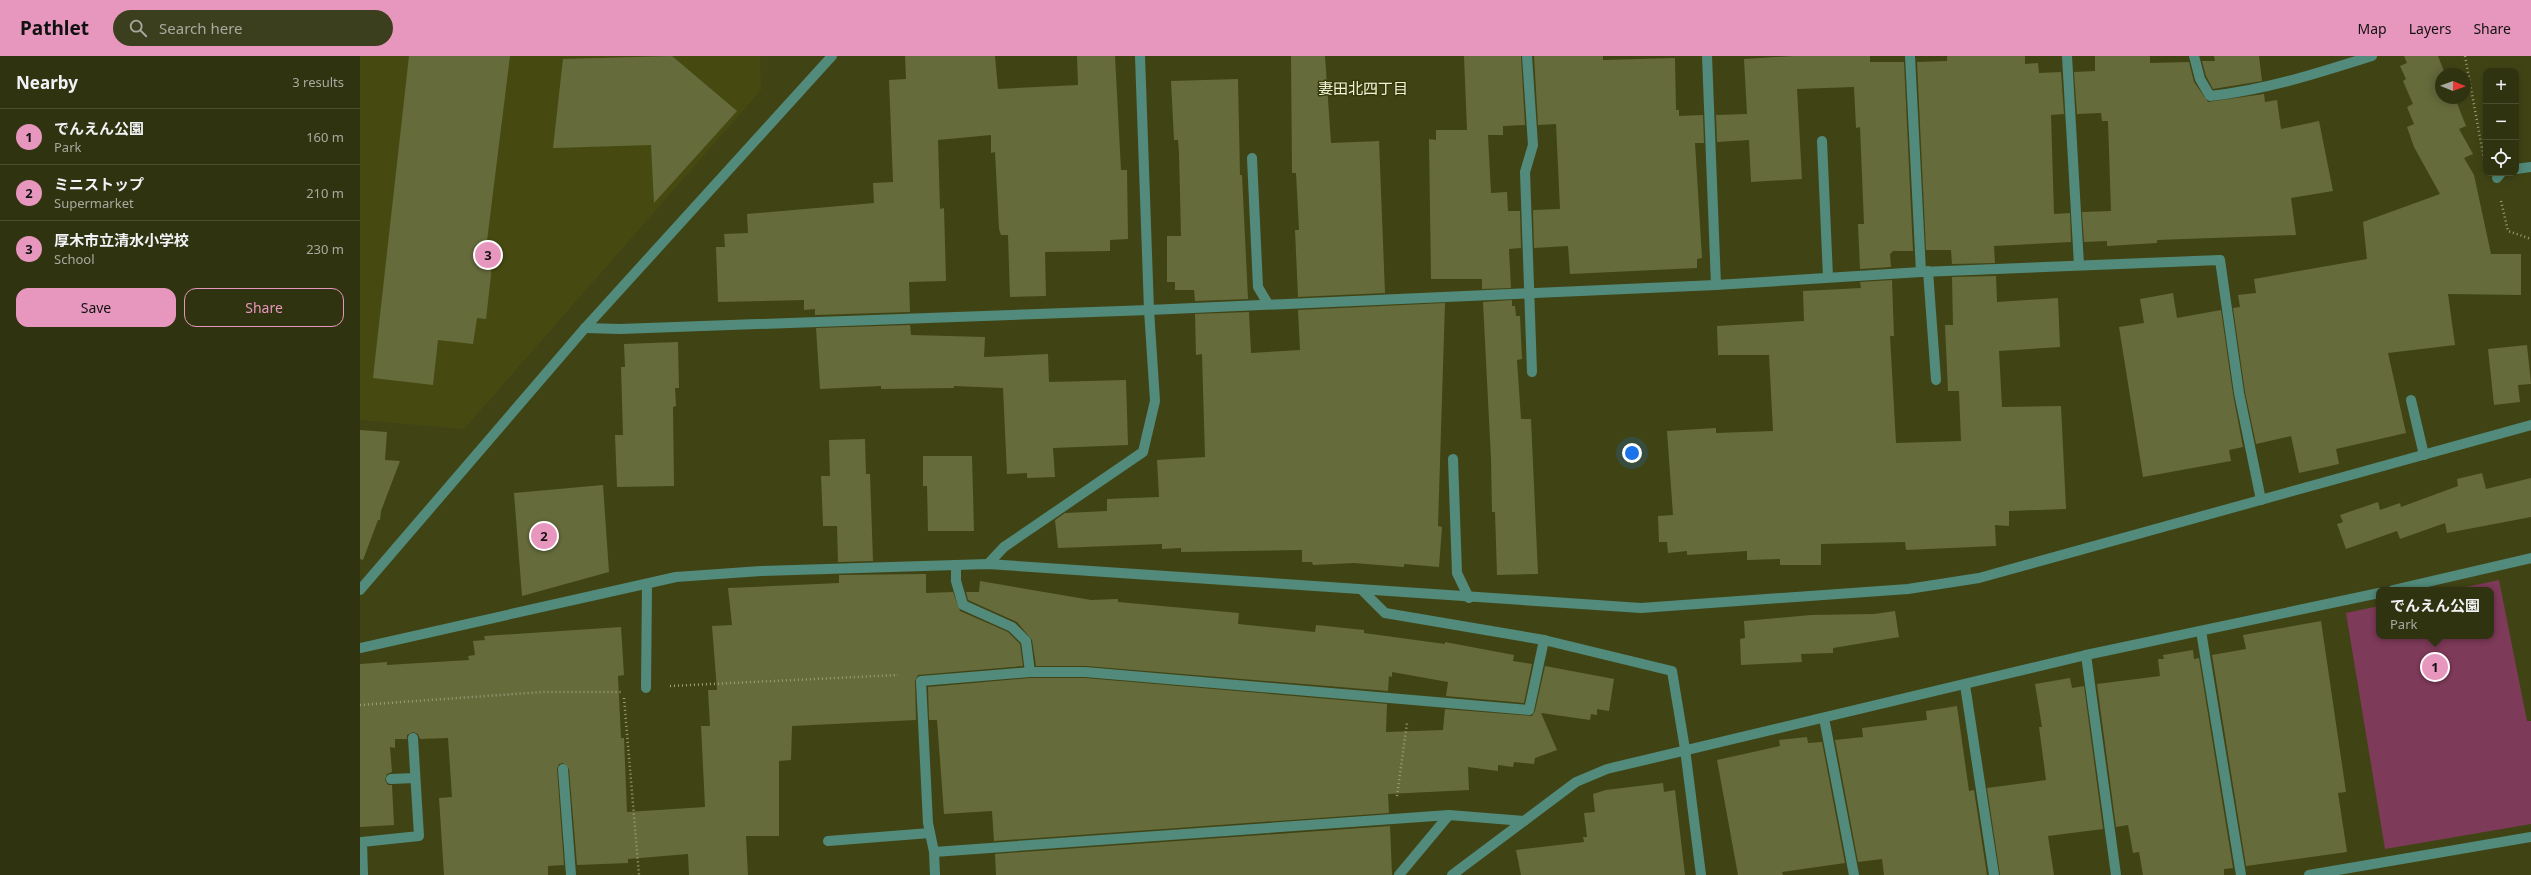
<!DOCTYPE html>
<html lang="en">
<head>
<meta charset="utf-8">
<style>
	:root { --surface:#303310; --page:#3c3f1e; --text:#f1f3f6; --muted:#a8aa9f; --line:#4b4e30; --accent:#e797bd }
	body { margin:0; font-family:"Noto Sans","Noto Sans JP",sans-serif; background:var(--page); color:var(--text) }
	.controls { position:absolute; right:12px; top:12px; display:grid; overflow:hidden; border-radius:8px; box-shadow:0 2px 10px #0003 }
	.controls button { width:36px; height:36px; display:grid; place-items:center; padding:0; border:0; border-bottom:1px solid var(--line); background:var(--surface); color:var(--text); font:20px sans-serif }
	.compass { position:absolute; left:2075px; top:12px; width:36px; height:36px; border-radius:50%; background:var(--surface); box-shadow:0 2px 10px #0003; rotate:91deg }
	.you { position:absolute; left:1272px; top:397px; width:14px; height:14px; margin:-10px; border:3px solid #fff; border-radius:50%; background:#1a73e8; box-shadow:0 0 0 6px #1a73e833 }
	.badge { display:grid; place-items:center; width:26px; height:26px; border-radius:50%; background:var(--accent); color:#111; font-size:13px; font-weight:700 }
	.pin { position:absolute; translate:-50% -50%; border:2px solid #fff; box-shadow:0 1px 4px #0006 }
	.popup { position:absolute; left:2016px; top:531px; width:118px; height:52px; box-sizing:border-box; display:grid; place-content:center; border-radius:8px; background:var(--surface); filter:drop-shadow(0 1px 3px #0005); font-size:13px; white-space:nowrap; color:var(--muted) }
	.popup b { font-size:15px; color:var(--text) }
	.popup::after { content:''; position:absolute; left:50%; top:100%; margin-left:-8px; border:8px solid transparent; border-top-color:var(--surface) }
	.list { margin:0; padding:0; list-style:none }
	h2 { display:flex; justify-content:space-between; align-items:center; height:52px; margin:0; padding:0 16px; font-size:17px }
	h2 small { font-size:13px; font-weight:400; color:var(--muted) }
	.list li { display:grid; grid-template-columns:26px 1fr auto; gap:12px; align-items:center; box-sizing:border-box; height:56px; padding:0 16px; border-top:1px solid var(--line) }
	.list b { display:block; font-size:15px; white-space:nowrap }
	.list p { margin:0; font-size:13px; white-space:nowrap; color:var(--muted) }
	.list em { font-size:13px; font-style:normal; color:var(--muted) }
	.actions { display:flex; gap:8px; padding:12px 16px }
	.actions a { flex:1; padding:9px 0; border:1px solid var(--accent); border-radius:12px; text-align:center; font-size:14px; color:var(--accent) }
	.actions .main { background:var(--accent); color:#111 }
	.icon { flex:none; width:22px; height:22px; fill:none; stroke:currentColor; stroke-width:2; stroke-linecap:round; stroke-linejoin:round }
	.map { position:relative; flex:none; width:2171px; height:819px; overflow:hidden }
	header { display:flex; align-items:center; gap:24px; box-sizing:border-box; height:56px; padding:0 20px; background:var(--accent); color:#111 }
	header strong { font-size:19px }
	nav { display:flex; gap:22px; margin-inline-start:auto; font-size:14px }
	.search { width:280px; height:36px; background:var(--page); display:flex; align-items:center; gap:10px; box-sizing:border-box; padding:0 14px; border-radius:22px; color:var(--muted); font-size:15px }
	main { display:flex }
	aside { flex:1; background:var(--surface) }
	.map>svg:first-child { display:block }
	.built { fill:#464a11 }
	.green { fill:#7e3a59 }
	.building { fill:#666b3c }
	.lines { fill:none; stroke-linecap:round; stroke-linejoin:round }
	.path { stroke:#9ca07c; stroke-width:2.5; stroke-dasharray:1 3; stroke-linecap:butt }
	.minor { stroke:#528b7b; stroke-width:10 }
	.labels { text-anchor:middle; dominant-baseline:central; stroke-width:3; stroke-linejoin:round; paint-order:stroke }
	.neighbourhood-label { font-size:15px; fill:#f0f3da; stroke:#363a09 }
</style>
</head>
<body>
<header>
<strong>Pathlet</strong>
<div class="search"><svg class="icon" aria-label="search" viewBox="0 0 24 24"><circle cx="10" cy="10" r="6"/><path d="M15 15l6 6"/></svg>Search here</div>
<nav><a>Map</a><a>Layers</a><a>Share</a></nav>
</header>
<main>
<aside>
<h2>Nearby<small>3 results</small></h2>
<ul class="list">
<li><span class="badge">1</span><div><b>でんえん公園</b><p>Park</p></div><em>160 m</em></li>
<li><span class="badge">2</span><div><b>ミニストップ</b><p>Supermarket</p></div><em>210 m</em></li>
<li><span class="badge">3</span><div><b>厚木市立清水小学校</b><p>School</p></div><em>230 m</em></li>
</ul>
<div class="actions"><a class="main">Save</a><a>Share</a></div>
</aside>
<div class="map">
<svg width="2171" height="819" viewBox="0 0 2171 819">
	<rect width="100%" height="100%" fill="#404415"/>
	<polygon class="built" points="0,0 400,0 401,34 104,373 0,364"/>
	<polygon class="green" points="2139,524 2167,665 2171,665 2171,768 2025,793 1986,557 2019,550 2019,580 2131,580 2131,534 2092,534"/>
	<g class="building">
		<polygon points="49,0 150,0 124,209 132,210 126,263 117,262 113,288 78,284 73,329 13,322"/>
		<polygon points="312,0 377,55 294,147 291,89 193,92 203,3"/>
		<polygon points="545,0 635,0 638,33 718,29 717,0 755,0 761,114 767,114 768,183 750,184 750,195 685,196 686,240 650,241 648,179 641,179 639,173 635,96 631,97 631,79 578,84 580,153 584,152 586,225 549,226 550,256 455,259 455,253 444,254 444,244 358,246 356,191 365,191 364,178 388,177 387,158 514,147 513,127 533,126 529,24 546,23"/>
		<polygon points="931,0 965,0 971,87 1019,85 1025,237 938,241 935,174 939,174 936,117 932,117"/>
		<polygon points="1104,0 1161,0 1165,69 1143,70 1143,79 1128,79 1131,137 1147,136 1148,155 1160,155 1161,192 1149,193 1151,232 1122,233 1122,223 1071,223 1069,83 1076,84 1076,74 1107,74"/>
		<polygon points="1174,0 1243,0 1243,4 1315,2 1316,54 1319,54 1319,60 1343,59 1344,87 1335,87 1342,202 1337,203 1337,212 1210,218 1208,190 1174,192 1173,154 1200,153 1196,68 1178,69"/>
		<polygon points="1434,0 1510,0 1510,6 1544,6 1553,195 1533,195 1530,198 1531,211 1500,213 1498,168 1504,168 1500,71 1496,72 1494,31 1437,33 1442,123 1391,126 1389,84 1357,86 1356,59 1387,58 1384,3"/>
		<polygon points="1587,0 1665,0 1665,8 1678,7 1679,17 1701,16 1704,58 1691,59 1694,158 1710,157 1711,186 1634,190 1635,207 1592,208 1591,194 1566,194 1557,6 1587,5"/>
		<polygon points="1735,0 1790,0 1790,7 1829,6 1834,26 1848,46 1904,38 1905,46 1917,44 1921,73 1959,65 1973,135 1931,142 1936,179 1797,184 1797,187 1747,190 1747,185 1724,186 1722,156 1751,155 1748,65 1742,65 1741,57 1717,58 1714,16 1735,15"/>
		<polygon points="1854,0 1899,0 1902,25 1853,33 1846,20 1842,5 1855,5"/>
		<polygon points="2044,0 2078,0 2085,18 2081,18 2081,42 2095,42 2106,70 2099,73 2113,98 2104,102 2114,119 2131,198 2161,198 2161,239 2088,238 2095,289 2028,297 2046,377 1976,393 1979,408 1939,417 1931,380 1896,388 1885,336 1873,252 1880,251 1878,239 1896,237 1894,223 2007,203 2003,166 2080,138 2054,91 2047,71 2054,68 2047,51 2053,48 2043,25 2046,23 2040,10 2047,7"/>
		<polygon points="878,23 880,119 882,119 888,243 835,245 834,234 815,234 815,226 807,226 807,180 821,180 819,97 818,84 814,84 811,25"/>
		<polygon points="1636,220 1637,246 1698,242 1700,291 1639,295 1642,351 1701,350 1706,453 1649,455 1649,470 1635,469 1636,490 1546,494 1545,486 1461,488 1461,509 1420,509 1420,503 1387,504 1387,495 1327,499 1327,495 1308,497 1307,486 1299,486 1298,460 1313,459 1307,375 1356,372 1356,377 1413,375 1409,299 1358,299 1357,270 1444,265 1443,235 1501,232 1500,226 1532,224 1534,280 1530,280 1536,387 1601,385 1599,335 1588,335 1585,269 1593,269 1592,221"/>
		<polygon points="1813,237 1817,262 1861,254 1873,338 1883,391 1869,394 1871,405 1783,421 1759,271 1784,267 1780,243"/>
		<polygon points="1152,244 1152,250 1155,250 1156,260 1160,260 1162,303 1157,304 1161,363 1171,363 1178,518 1137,519 1135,456 1132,456 1131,403 1123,246"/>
		<polygon points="1085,247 1078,470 1082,471 1079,511 1044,508 1044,511 994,507 953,509 952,506 942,506 942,494 821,496 821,492 802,493 802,488 698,492 695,464 705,457 747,455 747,443 799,441 797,404 845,401 842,298 836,299 835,258 889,256 891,297 940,294 938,254"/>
		<polygon points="550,269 551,279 625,281 624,301 688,298 689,326 766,324 768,389 693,392 695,421 667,422 667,417 647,418 643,332 594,330 594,332 521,333 521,330 460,333 456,272"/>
		<polygon points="318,286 319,332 315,332 316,350 313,351 314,430 257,431 255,379 263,379 261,311 265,311 264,288"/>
		<polygon points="2167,289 2171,328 2158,329 2160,346 2134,349 2128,293"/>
		<polygon points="0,374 27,376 25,404 40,405 21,455 20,464 18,464 3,504 0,503"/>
		<polygon points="505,383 506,418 510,418 513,505 478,506 477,470 463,470 461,420 470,420 469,384"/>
		<polygon points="563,400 612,400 614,475 568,475 567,430 563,430"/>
		<polygon points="2122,417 2126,433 2171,422 2171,461 2087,477 2085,467 2040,483 2037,475 1986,493 1977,468 1983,466 1980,459 2018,446 2020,454 2040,447 2041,451 2098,430 2097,423"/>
		<polygon points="243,429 249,516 162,540 154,437"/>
		<polygon points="566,518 566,537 593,536 600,555 648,576 660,588 663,610 558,619 555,625 556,664 432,670 431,704 419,705 419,780 386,780 388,819 329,819 328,798 268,803 268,807 217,809 209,713 203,707 199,708 197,713 204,809 188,810 188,819 84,819 79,742 92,741 88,682 60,683 58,678 53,676 47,679 47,683 35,683 35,692 30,691 32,716 27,718 25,724 28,729 32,729 34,769 0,771 0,608 27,606 27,609 109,604 108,600 115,599 113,585 125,584 124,580 261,571 264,619 258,620 261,682 264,682 267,756 345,751 341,670 350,670 348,634 357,634 352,570 372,569 368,532 479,527 479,519"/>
		<polygon points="620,525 731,544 758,543 758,546 879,557 878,568 955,576 956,569 1004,574 1004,577 1085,588 1085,586 1154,599 1153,605 1172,608 1164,647 1086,640 1088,626 1032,616 1032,621 1029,620 1028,635 726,610 676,610 672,584 657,566 608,544 606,536 619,536"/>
		<polygon points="1535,555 1539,581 1473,592 1473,597 1441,598 1442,606 1381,609 1380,583 1385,582 1384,565 1451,559 1514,558"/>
		<polygon points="1961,565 1986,736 1978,737 1987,796 1886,810 1852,599 1886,593 1883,579"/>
		<polygon points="1833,594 1834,603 1839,602 1873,812 1864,813 1864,819 1783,819 1779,796 1773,797 1768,769 1756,771 1737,628 1800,620 1798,603 1804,603 1803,599"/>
		<polygon points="1185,610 1254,623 1249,655 1237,653 1237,659 1231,658 1230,664 1181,657 1197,694 1175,702 1174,708 1154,706 1153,711 1138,709 1138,715 1108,711 1109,734 1028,738 1029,757 634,785 632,755 584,758 577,664 569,664 568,631 670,622 725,622 1027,648 1026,676 1083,674 1085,653 1172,660 1175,655"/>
		<polygon points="1710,622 1712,632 1724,630 1743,773 1688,780 1694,819 1640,819 1627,732 1686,724 1679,671 1682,671 1675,628"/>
		<polygon points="1597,650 1609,735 1614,734 1627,819 1524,819 1522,803 1498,806 1475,684 1503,681 1502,672 1567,664 1566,655"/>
		<polygon points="1447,681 1448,687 1462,686 1485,807 1422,816 1423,819 1378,819 1357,704 1420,690 1419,684"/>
		<polygon points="1303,727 1304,736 1315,734 1325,819 1161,819 1156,794 1224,786 1223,781 1227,781 1224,757 1235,756 1233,738 1246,734"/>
		<polygon points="1030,770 1032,819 636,819 635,798"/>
	</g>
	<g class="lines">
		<g class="path">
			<polyline points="2105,0 2124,103"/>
			<polyline points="2141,145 2148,175 2171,183"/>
			<polyline points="310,630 538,619"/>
			<polyline points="264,642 279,819"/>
			<polyline points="0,649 182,636 263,636"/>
			<polyline points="1037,740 1047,667"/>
		</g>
		<g class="minor">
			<polyline points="1167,0 1173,89 1165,116 1172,316"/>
			<polyline points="1347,0 1356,229"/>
			<polyline points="1550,0 1561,216"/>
			<polyline points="1707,0 1719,209"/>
			<path d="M1834 0 1840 23 1850 40C1906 34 1958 17 2012 0"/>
			<polyline points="1462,85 1468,221"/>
			<polyline points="892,102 898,231 908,248"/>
			<polyline points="2156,113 2171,111"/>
			<polyline points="2137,122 2141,117"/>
			<polyline points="1568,215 1576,324"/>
			<polyline points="225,272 260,273 789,254 1356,229 1561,216 1860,204 1879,337 1901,444"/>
			<polyline points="2051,344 2064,399"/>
			<polyline points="1093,403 1097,517 1109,542"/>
			<polyline points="628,508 644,491 783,396 795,345 789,254 780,0"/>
			<polyline points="596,509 596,525 603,549 652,571 666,585 670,616"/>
			<polyline points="0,534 225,272 472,0"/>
			<polyline points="2033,534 2171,502"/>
			<polyline points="1003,535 1025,557 1184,584 1312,615 1325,693 1341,819"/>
			<polyline points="1841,575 1881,819"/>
			<polyline points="0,592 316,521 401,515 628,508 1281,552 1548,533 1619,522 2171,369"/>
			<polyline points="1726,599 1756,819"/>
			<polyline points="1605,629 1634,819"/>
			<polyline points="286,632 287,528"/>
			<polyline points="1464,662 1494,819"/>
			<polyline points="203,713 211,819"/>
			<polyline points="31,723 55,722"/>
			<polyline points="468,785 570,777"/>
			<polyline points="574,796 1089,759 1164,765"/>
			<polyline points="3,819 2,786 59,780 53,682"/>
			<polyline points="575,819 574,796 568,767 561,625 670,616 725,616 1169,654 1184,584"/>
			<polyline points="1039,819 1089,759"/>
			<polyline points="1092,819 1216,726 1247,713 1726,599 2019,537"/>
			<polyline points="1949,819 2171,781"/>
		</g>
	</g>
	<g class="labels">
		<g class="neighbourhood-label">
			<text x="1003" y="32">妻田北四丁目</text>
		</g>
	</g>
</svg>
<div class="controls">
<button>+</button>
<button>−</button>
<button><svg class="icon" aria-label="locate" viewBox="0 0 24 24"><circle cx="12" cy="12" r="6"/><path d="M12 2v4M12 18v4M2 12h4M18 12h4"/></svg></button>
</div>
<svg class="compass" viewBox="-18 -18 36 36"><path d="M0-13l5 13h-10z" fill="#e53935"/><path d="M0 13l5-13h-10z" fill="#a8aa9f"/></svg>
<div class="you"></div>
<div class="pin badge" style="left:2075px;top:611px">1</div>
<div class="popup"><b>でんえん公園</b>Park</div>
<div class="pin badge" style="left:184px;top:480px">2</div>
<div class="pin badge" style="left:128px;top:199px">3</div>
</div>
</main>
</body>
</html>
